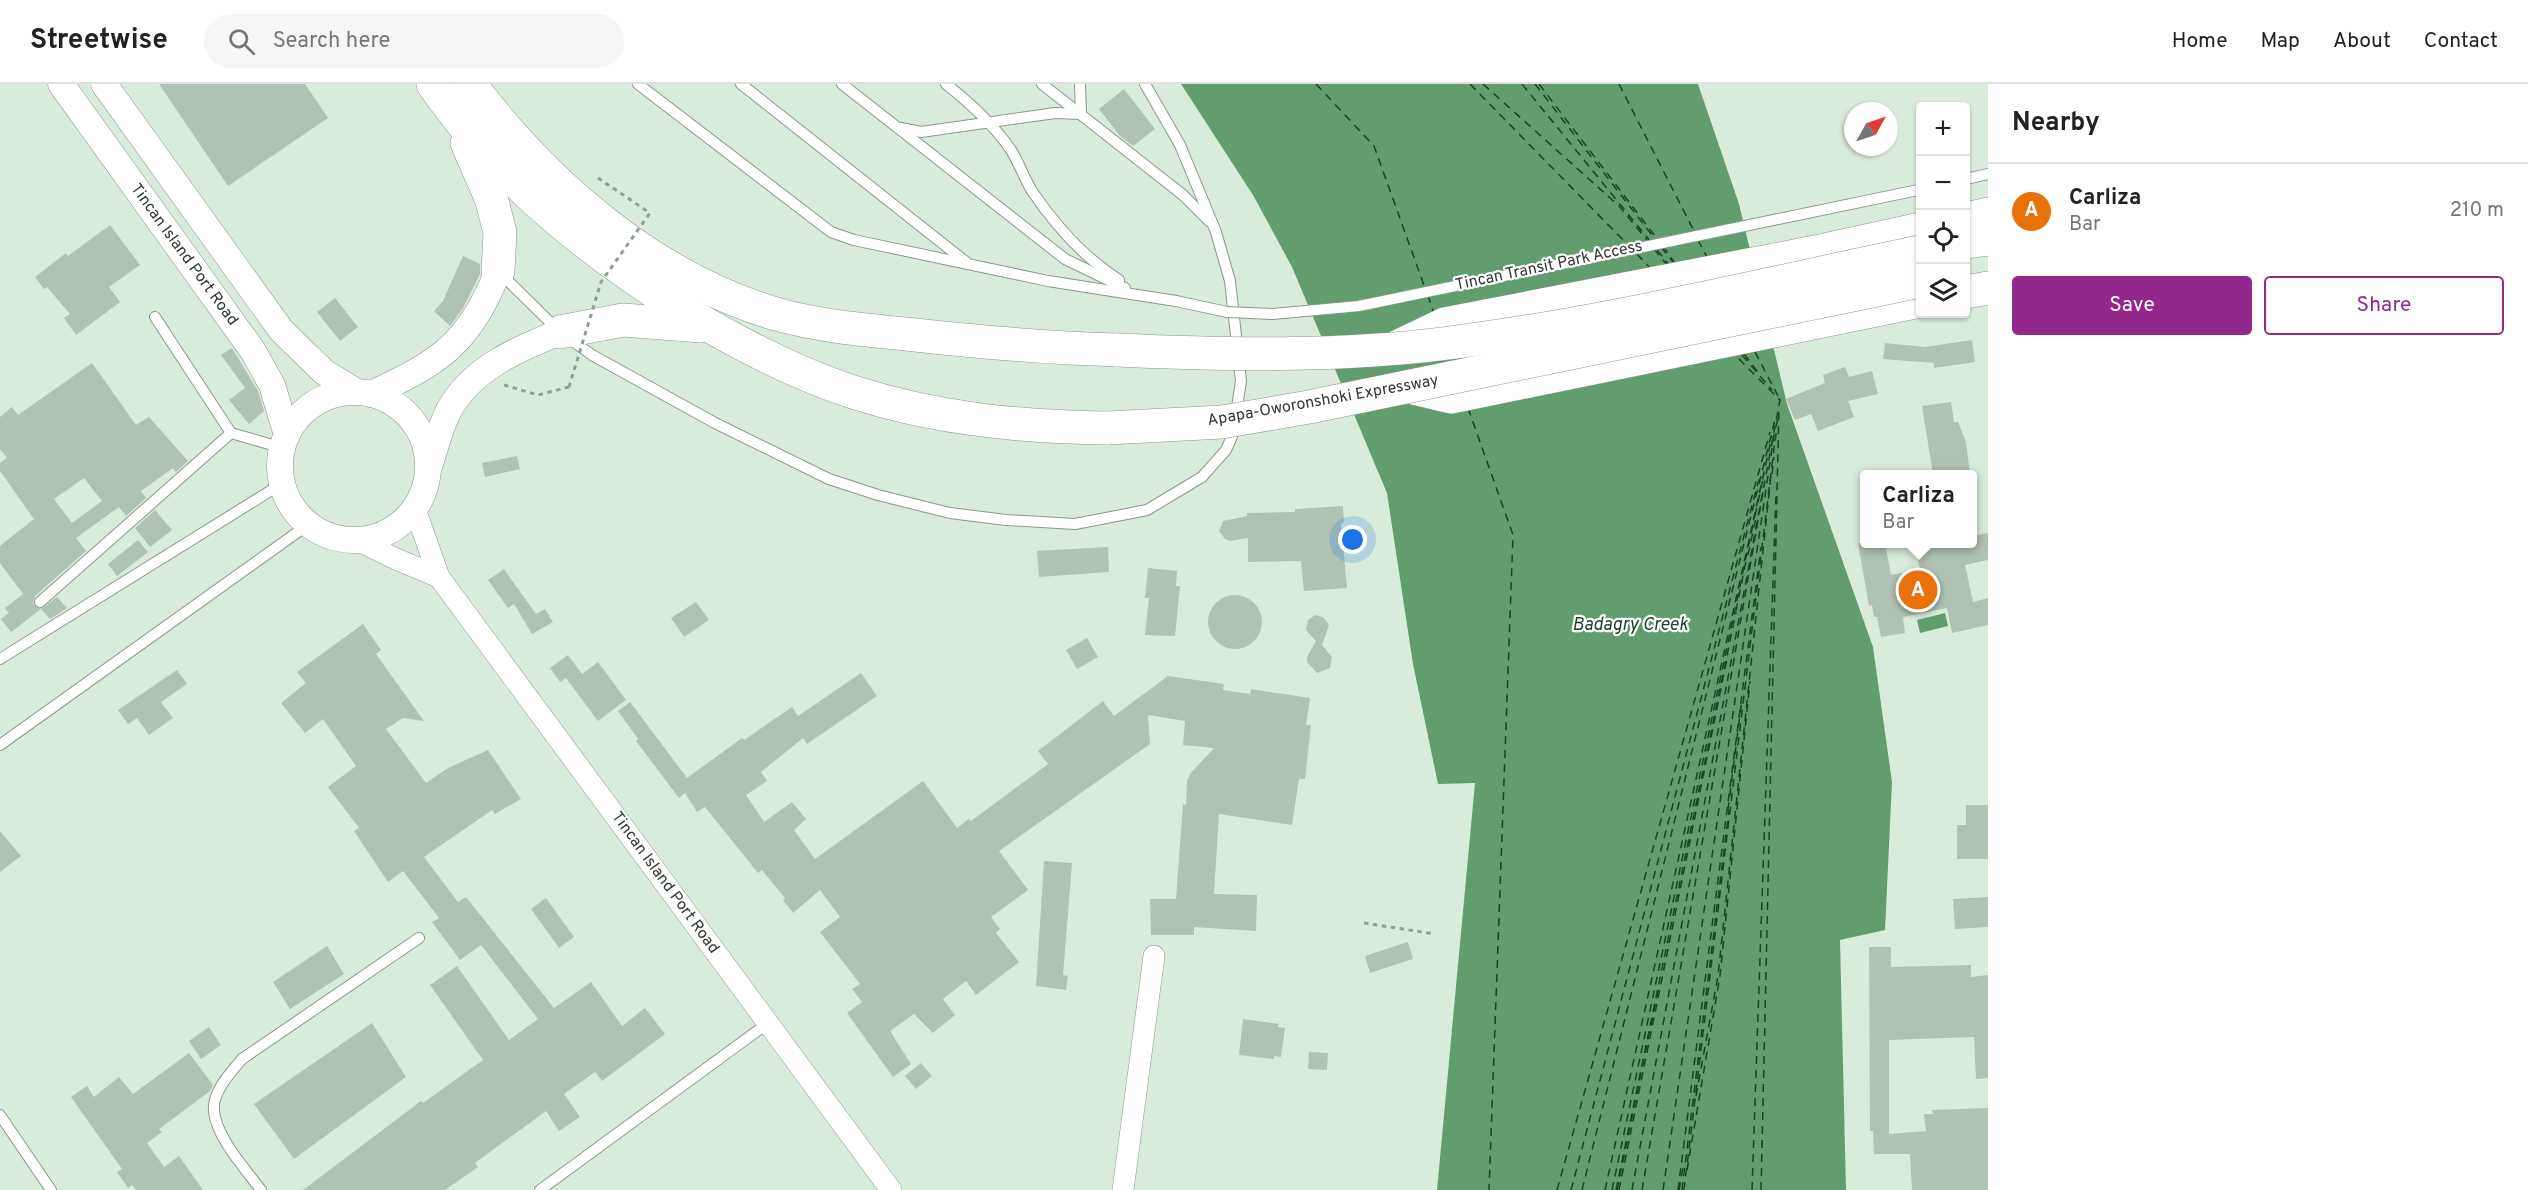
<!DOCTYPE html>
<html lang="en">
<head>
<meta charset="utf-8">
<style>
	:root { --surface:#fff; --page:#f6f6f6; --text:#222; --muted:#767676; --line:#e0e0e0; --accent:#92288c }
	body { margin:0; font-family:Overpass,sans-serif; background:var(--page); color:var(--text) }
	.controls { position:absolute; right:18px; top:18px; display:grid; overflow:hidden; border-radius:6px; box-shadow:0 2px 4px #0004 }
	.controls button { width:54px; height:54px; display:grid; place-items:center; padding:0; border:0; border-bottom:2px solid var(--line); background:var(--surface); color:var(--text); font:30px sans-serif }
	.compass { position:absolute; left:1844px; top:18px; width:54px; height:54px; border-radius:50%; background:var(--surface); box-shadow:0 2px 4px #0004; rotate:50deg }
	.you { position:absolute; left:1353px; top:456px; width:21px; height:21px; margin:-15px; border:4px solid #fff; border-radius:50%; background:#1a73e8; box-shadow:0 0 0 9px #1a73e833 }
	.badge { display:grid; place-items:center; width:39px; height:39px; border-radius:50%; background:var(--accent); color:#fff; font-size:20px; font-weight:700 }
	.pin { position:absolute; translate:-50% -50%; border:3px solid #fff; box-shadow:0 2px 6px #0006 }
	.popup { position:absolute; left:1860px; top:386px; width:117px; height:78px; box-sizing:border-box; display:grid; place-content:center; border-radius:6px; background:var(--surface); filter:drop-shadow(0 2px 4px #0005); font-size:20px; white-space:nowrap; color:var(--muted) }
	.popup b { font-size:22px; color:var(--text) }
	.popup::after { content:''; position:absolute; left:50%; top:100%; margin-left:-12px; border:12px solid transparent; border-top-color:var(--surface) }
	.list { margin:0; padding:0; list-style:none }
	h2 { display:flex; justify-content:space-between; align-items:center; height:78px; margin:0; padding:0 24px; font-size:26px }
	h2 small { font-size:20px; font-weight:400; color:var(--muted) }
	.list li { display:grid; grid-template-columns:39px 1fr auto; gap:18px; align-items:center; box-sizing:border-box; height:96px; padding:0 24px; border-top:2px solid var(--line) }
	.list b { display:block; font-size:22px; white-space:nowrap }
	.list p { margin:0; font-size:20px; white-space:nowrap; color:var(--muted) }
	.list em { font-size:20px; font-style:normal; color:var(--muted) }
	.actions { display:flex; gap:12px; padding:18px 24px }
	.actions a { flex:1; padding:14px 0; border:2px solid var(--accent); border-radius:6px; text-align:center; font-size:21px; color:var(--accent) }
	.actions .main { background:var(--accent); color:#fff }
	.icon { flex:none; width:33px; height:33px; fill:none; stroke:currentColor; stroke-width:2; stroke-linecap:round; stroke-linejoin:round }
	.map { position:relative; flex:none; width:1988px; height:1106px; overflow:hidden }
	header { display:flex; align-items:center; gap:36px; box-sizing:border-box; height:84px; padding:0 30px; background:var(--surface); border-bottom:2px solid var(--line) }
	header strong { font-size:28px }
	nav { display:flex; gap:33px; margin-inline-start:auto; font-size:21px }
	.search { width:420px; height:54px; background:var(--page); display:flex; align-items:center; gap:15px; box-sizing:border-box; padding:0 21px; border-radius:33px; color:var(--muted); font-size:22px }
	main { display:flex }
	aside { flex:1; background:var(--surface) }
	.map>svg:first-child { display:block }
	.water { fill:#619d6f }
	.lines { fill:none; stroke-linecap:round; stroke-linejoin:round }
	.ferry { stroke:#174525; stroke-width:1.5; stroke-dasharray:8 6; stroke-linecap:butt }
	.building { fill:#b0c2b3; fill-rule:evenodd }
	.service-casing { stroke:#889a8b; stroke-width:12 }
	.minor-casing { stroke:#889a8b; stroke-width:22 }
	.tertiary-casing { stroke:#889a8b; stroke-width:27 }
	.motorway-casing { stroke:#889a8b; stroke-width:34 }
	.path { stroke:#909e93; stroke-width:3; stroke-dasharray:4.5 4.5; stroke-linecap:butt }
	.service { stroke:#fff; stroke-width:10 }
	.minor { stroke:#fff; stroke-width:21 }
	.tertiary { stroke:#fff; stroke-width:26 }
	.motorway { stroke:#fff; stroke-width:33 }
	.service-bridge-casing { stroke:#889a8b; stroke-width:12; stroke-linecap:butt }
	.motorway-bridge-casing { stroke:#889a8b; stroke-width:34; stroke-linecap:butt }
	.path-bridge { stroke:#909e93; stroke-width:3; stroke-dasharray:4.5 4.5; stroke-linecap:butt }
	.service-bridge { stroke:#fff; stroke-width:10 }
	.motorway-bridge { stroke:#fff; stroke-width:33 }
	.labels { text-anchor:middle; dominant-baseline:central; stroke-width:4.5; stroke-linejoin:round; paint-order:stroke }
	.street-label { font-size:16px; fill:#303832; stroke:#fff }
	.water-label { font-size:18px; font-style:italic; fill:#174525; stroke:#fff }
</style>
</head>
<body>
<header>
<strong>Streetwise</strong>
<div class="search"><svg class="icon" aria-label="search" viewBox="0 0 24 24"><circle cx="10" cy="10" r="6"/><path d="M15 15l6 6"/></svg>Search here</div>
<nav><a>Home</a><a>Map</a><a>About</a><a>Contact</a></nav>
</header>
<main>
<div class="map">
<svg width="1988" height="1106" viewBox="0 0 1988 1106">
	<rect width="100%" height="100%" fill="#d9ecdc"/>
	<g class="water">
		<polygon points="1181,0 1698,0 1739,120 1787,320 1873,563 1892,698 1885,846 1840,856 1846,1106 1437,1106 1475,699 1438,700 1413,580 1387,409 1292,183 1253,111"/>
		<polygon points="1945,529 1948,542 1920,549 1917,536"/>
	</g>
	<g class="lines">
		<g class="ferry">
			<polyline points="1316,0 1374,62 1425,204"/>
			<polyline points="1470,0 1629,162"/>
			<polyline points="1483,0 1619,122 1647,156"/>
			<polyline points="1522,0 1650,157"/>
			<polyline points="1535,0 1655,155"/>
			<polyline points="1539,0 1658,156"/>
			<polyline points="1619,0 1695,149"/>
			<polyline points="1698,156 1707,173"/>
			<polyline points="1663,162 1674,178"/>
			<polyline points="1661,163 1673,178"/>
			<polyline points="1654,165 1668,182"/>
			<polyline points="1657,166 1669,181"/>
			<polyline points="1637,170 1650,184"/>
			<polyline points="1428,211 1433,227"/>
			<polyline points="1755,268 1778,312"/>
			<polyline points="1744,270 1761,292"/>
			<polyline points="1742,271 1772,306"/>
			<polyline points="1468,324 1513,451 1489,1106"/>
			<polyline points="1776,343 1778,333"/>
			<polyline points="1775,357 1777,344"/>
			<polyline points="1772,390 1774,373"/>
			<polyline points="1755,432 1764,390"/>
			<polyline points="1748,471 1756,434"/>
			<polyline points="1736,527 1747,472"/>
			<polyline points="1728,726 1742,614"/>
			<polyline points="1696,1012 1718,892 1771,391"/>
			<polyline points="1687,1086 1720,892 1750,597"/>
			<polyline points="1557,1106 1770,348"/>
			<polyline points="1571,1106 1759,395"/>
			<polyline points="1582,1106 1776,332"/>
			<polyline points="1605,1106 1772,352"/>
			<polyline points="1612,1106 1755,431"/>
			<polyline points="1616,1106 1736,528"/>
			<polyline points="1617,1106 1659,902"/>
			<polyline points="1619,1106 1728,570"/>
			<polyline points="1632,1106 1780,316 1735,271"/>
			<polyline points="1642,1106 1764,402"/>
			<polyline points="1663,1106 1775,344"/>
			<polyline points="1678,1106 1761,463"/>
			<polyline points="1679,1106 1684,1078"/>
			<polyline points="1682,1106 1729,726"/>
			<polyline points="1684,1106 1775,356"/>
			<polyline points="1752,1106 1776,410"/>
			<polyline points="1761,1106 1779,322"/>
		</g>
	</g>
	<g class="building">
		<polygon points="159,0 305,0 328,34 228,102"/>
		<polygon points="1124,5 1155,45 1133,62 1120,52 1099,25"/>
		<polygon points="110,141 140,181 109,203 120,218 76,251 64,234 70,230 47,203 44,205 35,193 66,169 68,172"/>
		<polygon points="463,172 480,180 480,190 463,224 450,242 434,227 443,217"/>
		<polygon points="335,214 358,243 340,257 317,228"/>
		<polygon points="1972,256 1975,278 1934,284 1934,279 1883,275 1885,259 1925,263"/>
		<polygon points="232,264 258,307 264,327 249,340 229,316 245,304 221,271"/>
		<path d="M92 279 136 341 149 333 188 377 176 388 173 384 141 407 146 414 126 432 119 423 76 454 86 467 35 512 33 520 41 525 11 548 1 535 9 529 5 524 23 510 0 479V462L34 435 0 387V379L7 374 0 365V333L12 323 18 331ZM84 394 102 417 72 439 54 415Z"/>
		<polygon points="1845,283 1849,293 1872,287 1878,310 1848,317 1854,333 1818,347 1811,330 1795,336 1786,315 1825,299 1823,291"/>
		<polygon points="1951,318 1954,338 1958,338 1966,358 1970,390 1933,390 1922,322"/>
		<polygon points="517,372 520,385 485,393 482,379"/>
		<polygon points="1343,422 1344,439 1341,440 1347,504 1304,507 1301,477 1248,478 1248,454 1230,457 1225,455 1219,447 1223,437 1247,432 1247,429 1295,428 1295,425"/>
		<polygon points="155,426 172,446 150,463 135,444"/>
		<polygon points="1988,449 1988,476 1965,481 1973,518 1988,514 1988,541 1952,549 1947,524 1903,533 1905,549 1881,553 1877,533 1874,533 1872,521 1869,522 1858,459 1885,459 1891,491 1920,486 1914,459 1972,459 1972,452"/>
		<polygon points="138,456 148,468 117,492 108,480"/>
		<polygon points="1108,463 1109,488 1039,493 1037,467"/>
		<polygon points="1148,484 1177,487 1176,502 1180,502 1175,552 1145,551 1149,514 1145,514"/>
		<polygon points="504,485 536,530 545,525 553,538 532,550 514,520 508,524 488,496"/>
		<circle cx="1235" cy="538" r="27"/>
		<polygon points="57,513 67,524 50,535 41,525"/>
		<polygon points="696,518 709,536 684,553 671,534"/>
		<polygon points="1315,531 1323,533 1329,541 1322,561 1332,573 1330,584 1317,589 1307,578 1307,573 1316,557 1306,546 1308,536"/>
		<polygon points="363,540 381,566 376,570 424,637 403,634 386,645 426,699 448,684 488,666 521,715 495,730 492,726 424,773 458,818 466,813 554,924 591,898 622,942 645,924 665,950 602,997 595,988 564,1010 580,1033 559,1047 546,1027 475,1079 478,1083 445,1106 303,1106 421,1017 423,1019 483,976 430,901 457,882 509,956 538,935 481,861 460,876 432,838 439,834 403,787 388,798 354,747 359,744 328,703 356,682 323,635 305,649 281,619 306,599 297,588"/>
		<polygon points="1087,554 1098,573 1077,585 1066,566"/>
		<polygon points="568,571 582,590 598,578 626,616 598,637 566,594 560,598 550,584"/>
		<polygon points="177,586 187,600 161,618 173,634 149,651 137,634 128,640 118,626"/>
		<polygon points="861,589 877,612 807,660 803,654 761,688 767,697 746,711 764,738 792,718 806,735 794,746 815,775 923,697 957,744 969,735 971,737 1048,680 1038,667 1103,617 1114,632 1168,592 1224,600 1223,606 1250,610 1251,605 1310,614 1306,641 1311,641 1305,695 1299,695 1292,741 1219,730 1214,810 1257,811 1256,847 1194,843 1194,851 1151,851 1150,815 1176,815 1183,720 1186,721 1187,697 1190,690 1214,664 1183,661 1185,637 1148,631 1150,660 999,767 1028,806 991,833 1000,845 996,849 1019,878 976,911 966,897 943,915 955,931 933,949 914,930 890,947 911,980 893,993 847,929 862,918 852,905 860,900 820,848 840,833 820,806 793,829 783,816 785,814 762,786 758,789 705,723 697,728 685,709 679,714 636,657 638,655 618,627 630,618 687,694 742,654 744,656 792,623 798,632"/>
		<polygon points="1966,721 1988,721 1988,775 1957,775 1957,741 1966,741"/>
		<polygon points="0,747 21,772 0,788"/>
		<polygon points="1044,777 1072,779 1063,891 1068,892 1066,906 1036,902"/>
		<polygon points="1988,813 1988,843 1955,845 1953,815"/>
		<polygon points="546,814 574,853 559,864 531,825"/>
		<polygon points="1408,858 1413,875 1370,889 1365,872"/>
		<polygon points="327,862 344,890 290,925 273,898"/>
		<polygon points="1869,863 1891,863 1891,883 1971,881 1971,893 1988,891 1988,994 1976,995 1974,953 1889,956 1889,1050 1926,1047 1924,1030 1933,1030 1932,1026 1988,1024 1988,1106 1912,1106 1910,1070 1874,1070 1873,1047 1870,1047"/>
		<polygon points="1243,935 1279,940 1278,943 1285,944 1281,973 1274,972 1274,975 1239,971"/>
		<polygon points="372,939 406,993 294,1075 254,1020"/>
		<polygon points="209,943 221,961 201,975 189,957"/>
		<polygon points="1309,968 1328,969 1327,986 1308,985"/>
		<polygon points="189,969 213,1001 210,1007 159,1045 162,1048 147,1059 164,1083 179,1072 203,1106 136,1106 132,1101 128,1104 117,1088 122,1085 71,1013 87,1002 94,1013 119,993 133,1010"/>
		<polygon points="921,979 932,992 916,1005 905,992"/>
	</g>
	<g class="lines">
		<defs>
			<g id="service">
				<polyline points="638,0 831,148 854,156 1048,197 1176,217"/>
				<polyline points="741,0 966,178"/>
				<polyline points="842,0 1065,175 1125,204"/>
				<path d="M946 0C970 19 994 41 1011 66 1019 79 1024 94 1032 107 1055 141 1085 174 1119 196"/>
				<polyline points="1042,0 1183,111 1209,137"/>
				<polyline points="901,44 921,48 1055,29 1081,30 1080,0"/>
				<polyline points="1966,95 1988,90"/>
				<polyline points="501,190 560,248 592,271 715,339 829,395 878,411 950,429 1006,436 1075,440 1147,426 1202,393 1226,366 1233,350 1241,297 1230,197 1216,148 1180,61 1145,0"/>
				<polyline points="155,233 231,349 283,364"/>
				<polyline points="40,518 231,349"/>
				<polyline points="0,575 283,399"/>
				<polyline points="0,661 309,440"/>
				<polyline points="0,1031 51,1106"/>
				<path d="M261 1106C246 1086 216 1053 214 1027 212 1008 231 988 242 975L419 854"/>
				<polyline points="540,1106 768,939"/>
			</g>
			<g id="minor">
				<polyline points="415,425 439,493 891,1106"/>
				<polyline points="357,456 396,475 439,493"/>
				<polyline points="1123,1106 1154,872"/>
			</g>
			<g id="tertiary">
				<polyline points="61,0 253,267 272,301 287,351"/>
				<polyline points="104,0 281,246 324,288 355,307"/>
				<circle cx="354" cy="382" r="74"/>
				<path d="M371 310C439 279 470 259 498 187"/>
				<path d="M429 383C435 365 440 343 449 326 472 284 518 265 560 248"/>
			</g>
			<g id="motorway">
				<path d="M433 0C501 98 593 171 694 233 745 263 797 290 853 308 936 335 1022 343 1108 344"/>
				<path d="M470 0C546 101 653 194 776 230 819 242 863 246 906 250 977 258 1047 264 1118 266"/>
				<polyline points="467,59 491,114 500,148 498,187"/>
				<polyline points="1966,135 1988,130"/>
				<polyline points="1966,158 1988,155"/>
				<polyline points="1966,208 1988,204"/>
				<polyline points="560,248 623,236 701,242"/>
				<polyline points="1397,263 1445,240 1815,168 1920,145"/>
				<polyline points="1409,303 1451,313 1920,217"/>
			</g>
		</defs>
		<use href="#service" class="service-casing"/>
		<use href="#minor" class="minor-casing"/>
		<use href="#tertiary" class="tertiary-casing"/>
		<use href="#motorway" class="motorway-casing"/>
		<g class="path">
			<polyline points="598,94 650,129"/>
			<polyline points="504,301 538,311 569,303"/>
			<polyline points="1364,839 1435,850"/>
		</g>
		<use href="#service" class="service"/>
		<use href="#minor" class="minor"/>
		<use href="#tertiary" class="tertiary"/>
		<use href="#motorway" class="motorway"/>
		<defs>
			<polyline id="service-bridge" points="1176,217 1227,228 1273,230 1359,222 1918,106"/>
			<g id="motorway-bridge">
				<path d="M1118 266C1227 271 1340 273 1449 259 1607 239 1764 200 1920 168"/>
				<polyline points="1108,344 1222,338 1309,323 1920,197"/>
			</g>
		</defs>
		<use href="#service-bridge" class="service-bridge-casing"/>
		<use href="#motorway-bridge" class="motorway-bridge-casing"/>
		<polyline class="path-bridge" points="569,303 601,198 650,129"/>
		<use href="#service-bridge" class="service-bridge"/>
		<use href="#motorway-bridge" class="motorway-bridge"/>
	</g>
	<g class="labels">
		<g class="street-label">
			<text transform="translate(184 171) rotate(54)">Tincan Island Port Road</text>
			<text transform="translate(1549 182) rotate(-12)">Tincan Transit Park Access</text>
			<text transform="translate(1323 317) rotate(-10)">Apapa-Oworonshoki Expressway</text>
			<text transform="translate(665 799) rotate(54)">Tincan Island Port Road</text>
		</g>
		<g class="water-label">
			<text x="1630" y="541">Badagry Creek</text>
		</g>
	</g>
</svg>
<div class="controls">
<button>+</button>
<button>−</button>
<button><svg class="icon" aria-label="locate" viewBox="0 0 24 24"><circle cx="12" cy="12" r="6"/><path d="M12 2v4M12 18v4M2 12h4M18 12h4"/></svg></button>
<button><svg class="icon" aria-label="layers" viewBox="0 0 24 24"><path d="M12 4l9 5-9 5-9-5zM3 14l9 5 9-5"/></svg></button>
</div>
<svg class="compass" viewBox="-18 -18 36 36"><path d="M0-13l5 13h-10z" fill="#e53935"/><path d="M0 13l5-13h-10z" fill="#767676"/></svg>
<div class="you"></div>
<div class="pin badge" style="left:1918px;top:506px;background:#e8710a">A</div>
<div class="popup"><b>Carliza</b>Bar</div>
</div>
<aside>
<h2>Nearby<small></small></h2>
<ul class="list">
<li><span class="badge" style="background:#e8710a">A</span><div><b>Carliza</b><p>Bar</p></div><em>210 m</em></li>
</ul>
<div class="actions"><a class="main">Save</a><a>Share</a></div>
</aside>
</main>
</body>
</html>
